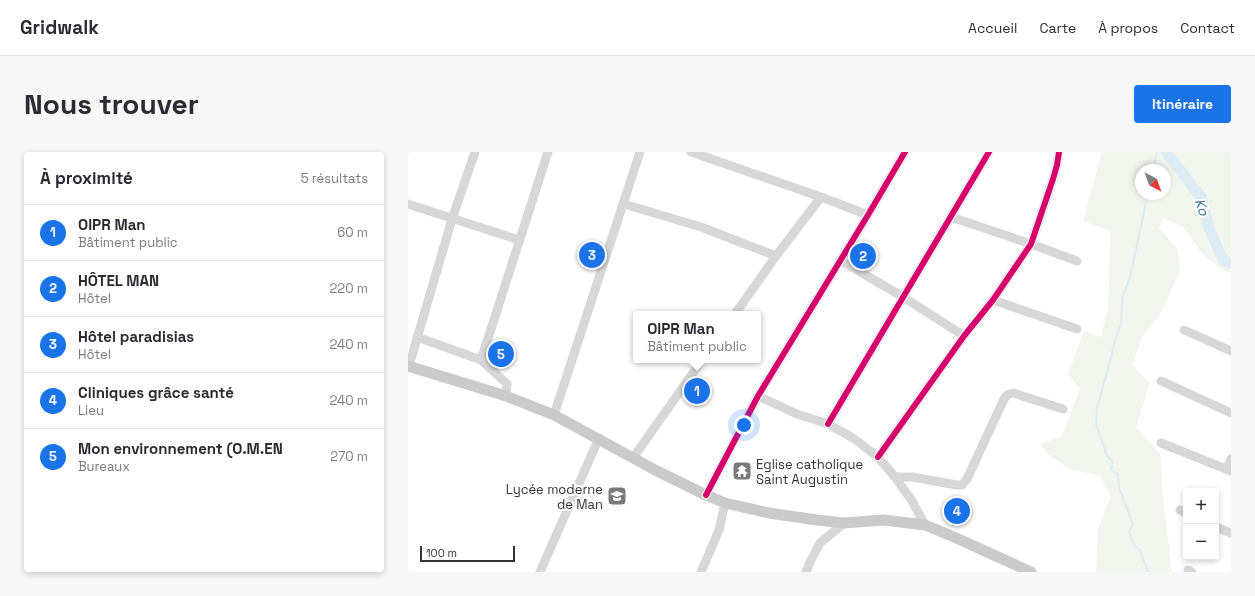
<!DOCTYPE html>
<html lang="fr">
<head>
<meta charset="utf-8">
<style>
	:root { --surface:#fff; --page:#f7f7f7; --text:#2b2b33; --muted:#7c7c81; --line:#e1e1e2; --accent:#1a73e8 }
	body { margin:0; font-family:"Space Grotesk",sans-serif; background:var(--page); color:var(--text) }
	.controls { position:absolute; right:12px; bottom:12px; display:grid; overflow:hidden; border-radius:4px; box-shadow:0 2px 6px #0003 }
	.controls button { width:36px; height:36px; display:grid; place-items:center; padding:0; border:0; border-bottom:1px solid var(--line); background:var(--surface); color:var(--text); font:20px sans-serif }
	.compass { position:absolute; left:727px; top:12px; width:36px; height:36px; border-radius:50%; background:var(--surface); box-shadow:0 2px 6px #0003; rotate:139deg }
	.scale { position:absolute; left:12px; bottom:10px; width:95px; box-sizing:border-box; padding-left:4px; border:2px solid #333; border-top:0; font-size:11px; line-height:14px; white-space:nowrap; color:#333; -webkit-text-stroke:3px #fff; paint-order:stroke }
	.you { position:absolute; left:336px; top:273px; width:14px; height:14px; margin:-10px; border:3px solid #fff; border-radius:50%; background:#1a73e8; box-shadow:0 0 0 6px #1a73e833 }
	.badge { display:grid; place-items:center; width:26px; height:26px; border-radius:50%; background:var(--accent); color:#fff; font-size:13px; font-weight:700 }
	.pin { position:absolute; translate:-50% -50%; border:2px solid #fff; box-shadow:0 1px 4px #0006 }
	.popup { position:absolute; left:225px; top:159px; width:128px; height:52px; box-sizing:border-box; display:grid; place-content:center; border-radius:4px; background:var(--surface); filter:drop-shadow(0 1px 3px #0005); font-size:13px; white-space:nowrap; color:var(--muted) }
	.popup b { font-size:15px; color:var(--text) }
	.popup::after { content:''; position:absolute; left:50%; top:100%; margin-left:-8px; border:8px solid transparent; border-top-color:var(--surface) }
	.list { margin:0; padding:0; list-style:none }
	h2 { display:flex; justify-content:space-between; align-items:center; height:52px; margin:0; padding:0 16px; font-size:17px }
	h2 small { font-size:13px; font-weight:400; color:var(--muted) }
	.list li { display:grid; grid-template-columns:26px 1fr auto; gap:12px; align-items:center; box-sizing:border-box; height:56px; padding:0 16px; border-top:1px solid var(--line) }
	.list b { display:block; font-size:15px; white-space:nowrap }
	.list p { margin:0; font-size:13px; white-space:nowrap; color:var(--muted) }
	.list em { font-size:13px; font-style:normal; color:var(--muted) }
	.map { position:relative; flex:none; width:823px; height:420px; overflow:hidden; border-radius:4px }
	header { display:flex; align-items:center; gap:24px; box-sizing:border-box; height:56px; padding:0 20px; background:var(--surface); border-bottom:1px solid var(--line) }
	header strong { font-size:19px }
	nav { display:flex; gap:22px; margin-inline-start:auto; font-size:14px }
	.intro { display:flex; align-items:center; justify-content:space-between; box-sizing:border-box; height:96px; padding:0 24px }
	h1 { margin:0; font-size:28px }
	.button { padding:10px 18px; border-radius:4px; background:var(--accent); color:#fff; font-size:14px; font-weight:700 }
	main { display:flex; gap:24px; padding:0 24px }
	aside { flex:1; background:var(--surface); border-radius:4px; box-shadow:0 2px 6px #0003 }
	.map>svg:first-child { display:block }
	.green { fill:#f1f5ed; fill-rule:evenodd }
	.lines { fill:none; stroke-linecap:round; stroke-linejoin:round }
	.stream { stroke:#ddebf3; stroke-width:2 }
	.river { stroke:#ddebf3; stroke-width:11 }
	.minor { stroke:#d7d7d7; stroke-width:9 }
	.major { stroke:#cacaca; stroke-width:11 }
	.cycleway-casing { stroke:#fff; stroke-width:8 }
	.cycleway { stroke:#d6006c; stroke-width:6 }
	.labels { text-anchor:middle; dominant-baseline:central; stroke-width:4; stroke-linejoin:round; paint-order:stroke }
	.poi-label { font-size:13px; fill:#333; stroke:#fff; text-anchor:start }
	.water-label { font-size:14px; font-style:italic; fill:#3f7597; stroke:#fff }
</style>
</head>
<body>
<header>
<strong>Gridwalk</strong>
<nav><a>Accueil</a><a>Carte</a><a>À propos</a><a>Contact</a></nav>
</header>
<div class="intro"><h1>Nous trouver</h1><a class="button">Itinéraire</a></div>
<main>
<aside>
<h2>À proximité<small>5 résultats</small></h2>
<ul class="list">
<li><span class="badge">1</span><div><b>OIPR Man</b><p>Bâtiment public</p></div><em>60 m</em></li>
<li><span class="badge">2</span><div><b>HÔTEL MAN</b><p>Hôtel</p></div><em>220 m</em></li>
<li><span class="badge">3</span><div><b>Hôtel paradisias</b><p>Hôtel</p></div><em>240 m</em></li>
<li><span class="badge">4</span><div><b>Cliniques grâce santé</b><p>Lieu</p></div><em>240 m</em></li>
<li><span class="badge">5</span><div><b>Mon environnement (O.M.EN</b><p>Bureaux</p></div><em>270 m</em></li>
</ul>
</aside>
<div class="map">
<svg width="823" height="420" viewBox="0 0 823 420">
	<rect width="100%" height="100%" fill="#fff"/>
	<path class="green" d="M694 0H823V120H818L797 105 774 74 755 66 751 76 770 98 772 118 755 157 734 186 724 213 742 231 728 275 752 301 755 346 764 420H688L690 376 703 345 692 324 661 317 639 301 632 292 654 284 672 237 660 222 676 179 693 185 700 155 702 79 675 69ZM733 18H757V42H733Z"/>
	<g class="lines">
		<g class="stream">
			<polyline points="745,18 749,0"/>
			<polyline points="740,42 722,125 714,147 713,172 707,189 701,213 689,256 688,272 699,304 705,310 703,318 710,322 711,335 725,373 721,380 726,393 732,398 740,420"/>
		</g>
		<polyline class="river" points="758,0 793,45 801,76 815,108 823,111"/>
		<g class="minor">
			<polyline points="283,0 413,45 460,63"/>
			<polyline points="0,52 111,88"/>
			<polyline points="216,52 293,75 368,104"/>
			<polyline points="543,65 623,92 669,109"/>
			<polyline points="432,108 495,145 556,184"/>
			<polyline points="585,148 669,177"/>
			<polyline points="327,162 368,104 413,45"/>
			<polyline points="776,178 823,199"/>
			<polyline points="9,185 73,208"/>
			<polyline points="1,214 44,67 67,0"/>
			<polyline points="753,229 823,261"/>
			<polyline points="98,244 99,232 73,208 140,0"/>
			<polyline points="350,244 389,262 420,272 445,286 470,305 487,325 504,349 517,373"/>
			<polyline points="146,263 232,0"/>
			<polyline points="420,272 581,0"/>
			<polyline points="753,291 823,319"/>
			<polyline points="470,305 556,184 585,148 623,92 645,27 649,13 651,0"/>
			<polyline points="225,306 294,208"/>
			<polyline points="819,317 823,307"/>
			<polyline points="487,325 504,325 549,333 554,333 559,327 596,247 599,243 605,241 655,257"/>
			<polyline points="298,343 350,244 460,63 497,0"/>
			<polyline points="772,358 778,361"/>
			<polyline points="808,375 823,381"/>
			<polyline points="780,418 784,420"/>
			<polyline points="132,420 191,286"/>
			<polyline points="293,420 311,378 317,351"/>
			<polyline points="398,420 402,410 412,391 436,371"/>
		</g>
		<polyline class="major" points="0,214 98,244 146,263 249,319 298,343 317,351 361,361 409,368 436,371 475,368 517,373 546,385 623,420"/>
		<defs>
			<g id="cycleway">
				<polyline points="420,272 581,0"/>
				<polyline points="470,305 556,184 585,148 623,92 645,27 649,13 651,0"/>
				<polyline points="298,343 350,244 460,63 497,0"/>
			</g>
		</defs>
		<use href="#cycleway" class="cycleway-casing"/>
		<use href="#cycleway" class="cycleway"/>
	</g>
	<defs>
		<symbol id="temple-square" viewBox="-11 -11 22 22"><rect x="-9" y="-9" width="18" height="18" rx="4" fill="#7a7a7a" stroke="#fff"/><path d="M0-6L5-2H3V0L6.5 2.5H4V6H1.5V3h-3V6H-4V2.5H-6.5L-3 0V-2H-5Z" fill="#fff"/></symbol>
		<symbol id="school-square" viewBox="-11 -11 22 22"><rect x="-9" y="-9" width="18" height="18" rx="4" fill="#7a7a7a" stroke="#fff"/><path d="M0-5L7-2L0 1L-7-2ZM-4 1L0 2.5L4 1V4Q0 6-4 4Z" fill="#fff"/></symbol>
	</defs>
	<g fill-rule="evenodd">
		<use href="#temple-square" x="323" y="308" width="22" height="22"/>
		<use href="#school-square" x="198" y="333" width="22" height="22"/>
	</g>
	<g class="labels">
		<g class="poi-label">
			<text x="348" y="312">Eglise catholique<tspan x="348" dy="15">Saint Augustin</tspan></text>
			<text x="195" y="337" text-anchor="end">Lycée moderne<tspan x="195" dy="15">de Man</tspan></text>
		</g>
		<g class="water-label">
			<text transform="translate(794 55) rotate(70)">Ko</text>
		</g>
	</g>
</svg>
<div class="controls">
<button>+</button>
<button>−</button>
</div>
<svg class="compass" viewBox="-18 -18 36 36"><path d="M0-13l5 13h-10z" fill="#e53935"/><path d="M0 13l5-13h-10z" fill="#7c7c81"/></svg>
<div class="scale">100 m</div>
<div class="you"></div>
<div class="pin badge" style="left:289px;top:239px">1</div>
<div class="popup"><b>OIPR Man</b>Bâtiment public</div>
<div class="pin badge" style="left:455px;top:104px">2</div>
<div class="pin badge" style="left:184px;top:103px">3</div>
<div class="pin badge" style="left:549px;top:359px">4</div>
<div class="pin badge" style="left:93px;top:202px">5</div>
</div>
</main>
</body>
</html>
